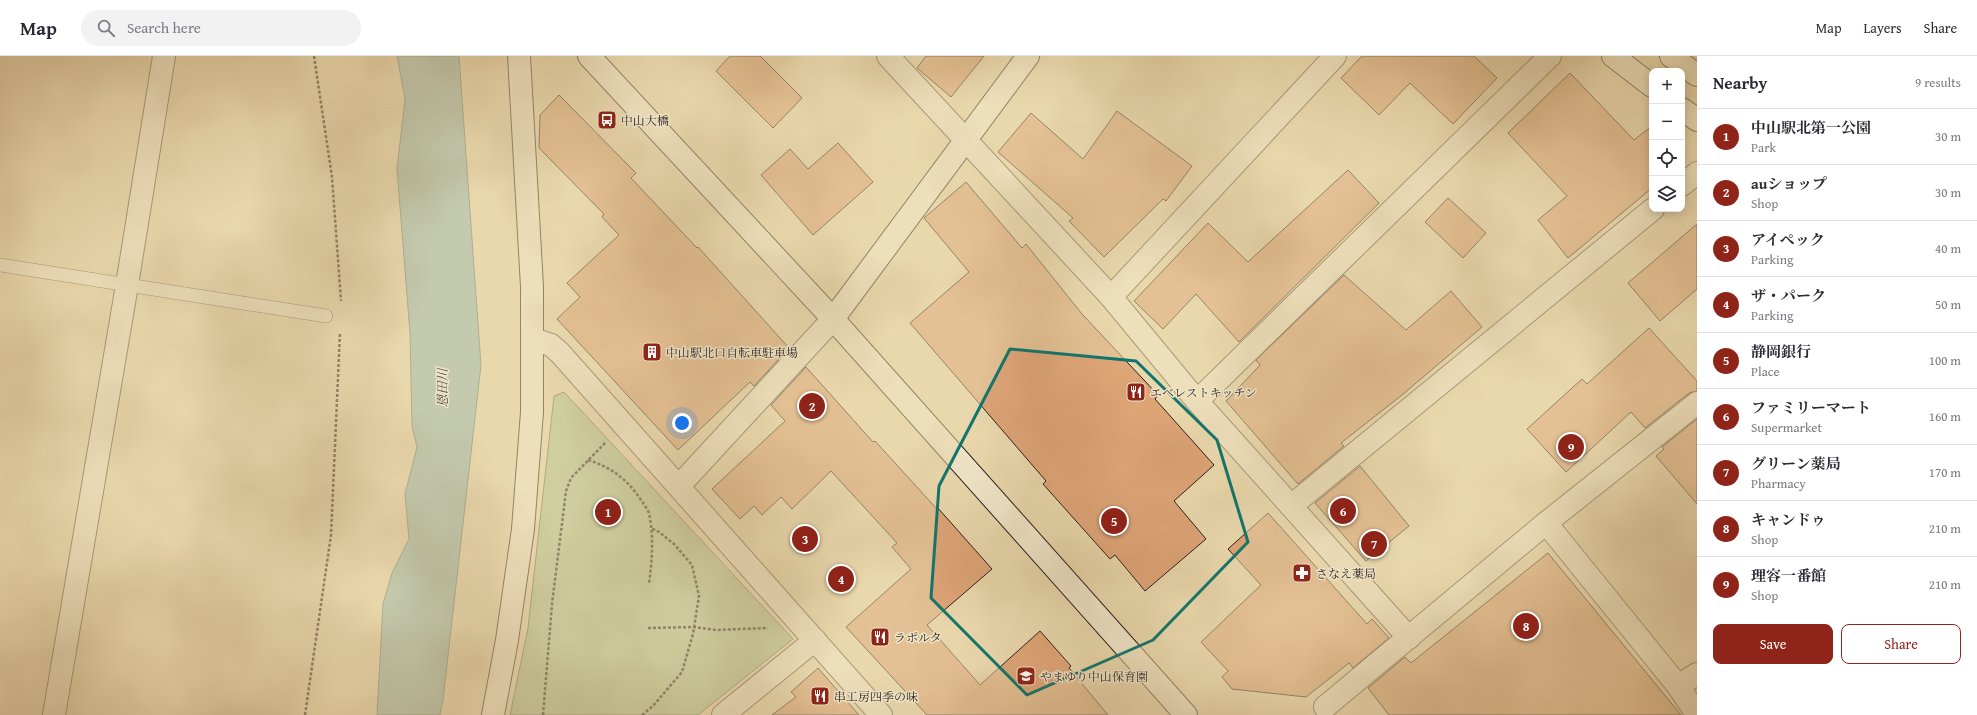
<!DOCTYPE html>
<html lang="en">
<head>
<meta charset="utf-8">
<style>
	:root { --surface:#fff; --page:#f2f2f3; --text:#2b2b33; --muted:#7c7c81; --line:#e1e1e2; --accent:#8f2418 }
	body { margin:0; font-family:"Gentium Book Plus","Noto Serif JP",serif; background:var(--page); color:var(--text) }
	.controls { position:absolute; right:12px; top:12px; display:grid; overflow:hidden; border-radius:8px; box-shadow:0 2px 10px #0003 }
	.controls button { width:36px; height:36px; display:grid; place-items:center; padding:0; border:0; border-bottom:1px solid var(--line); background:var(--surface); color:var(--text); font:20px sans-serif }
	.you { position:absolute; left:682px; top:367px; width:14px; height:14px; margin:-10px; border:3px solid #fff; border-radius:50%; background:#1a73e8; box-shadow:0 0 0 6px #1a73e833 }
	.badge { display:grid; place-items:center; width:26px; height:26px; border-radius:50%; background:var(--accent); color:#fff; font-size:13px; font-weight:700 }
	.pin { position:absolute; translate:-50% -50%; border:2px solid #fff; box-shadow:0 1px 4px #0006 }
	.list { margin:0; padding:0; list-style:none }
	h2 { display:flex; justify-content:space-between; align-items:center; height:52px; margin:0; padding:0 16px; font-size:17px }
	h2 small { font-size:13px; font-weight:400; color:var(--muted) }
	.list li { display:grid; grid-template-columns:26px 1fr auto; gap:12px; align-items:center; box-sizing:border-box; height:56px; padding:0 16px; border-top:1px solid var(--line) }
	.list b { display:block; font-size:15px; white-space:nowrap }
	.list p { margin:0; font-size:13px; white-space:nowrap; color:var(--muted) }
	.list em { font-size:13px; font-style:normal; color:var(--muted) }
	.actions { display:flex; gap:8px; padding:12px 16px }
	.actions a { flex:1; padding:9px 0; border:1px solid var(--accent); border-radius:8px; text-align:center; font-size:14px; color:var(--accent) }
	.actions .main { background:var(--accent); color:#fff }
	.icon { flex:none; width:22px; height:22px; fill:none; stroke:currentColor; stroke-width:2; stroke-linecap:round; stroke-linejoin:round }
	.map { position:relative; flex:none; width:1697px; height:659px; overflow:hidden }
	header { display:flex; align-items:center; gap:24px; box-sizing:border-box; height:56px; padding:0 20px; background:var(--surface); border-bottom:1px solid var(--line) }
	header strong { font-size:19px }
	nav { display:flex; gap:22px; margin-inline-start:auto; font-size:14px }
	.search { width:280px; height:36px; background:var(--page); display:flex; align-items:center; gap:10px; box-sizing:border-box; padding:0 14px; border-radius:22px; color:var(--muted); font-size:15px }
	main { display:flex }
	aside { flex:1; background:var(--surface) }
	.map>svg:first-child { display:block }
	.green { fill:#b0c08f; stroke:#6e7054 }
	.water { fill:#98b9af; stroke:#6c7b73 }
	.building { fill:#dea577; stroke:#2b1f19 }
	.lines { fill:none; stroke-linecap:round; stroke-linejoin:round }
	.lane-casing { stroke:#5b4d3e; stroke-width:14 }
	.street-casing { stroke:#5b4d3e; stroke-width:24 }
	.secondary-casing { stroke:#2b1f19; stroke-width:24 }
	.path { stroke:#2b1f19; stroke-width:2.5; stroke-dasharray:3 2; stroke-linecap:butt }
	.lane { stroke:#f1e6ca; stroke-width:13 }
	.street { stroke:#f1e6ca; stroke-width:22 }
	.secondary { stroke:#f1e6ca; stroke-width:22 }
	.marked { fill:none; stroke:#0f766e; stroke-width:3; stroke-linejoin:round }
	.labels { text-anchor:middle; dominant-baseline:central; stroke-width:3; stroke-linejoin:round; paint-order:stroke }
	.poi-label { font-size:12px; fill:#2b1f19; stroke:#f1e6ca; text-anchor:start }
	.water-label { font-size:13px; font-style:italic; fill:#4c4d46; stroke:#f1e6ca }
</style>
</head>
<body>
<header>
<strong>Map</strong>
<div class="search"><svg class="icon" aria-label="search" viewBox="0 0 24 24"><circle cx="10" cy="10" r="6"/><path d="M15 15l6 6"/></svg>Search here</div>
<nav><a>Map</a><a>Layers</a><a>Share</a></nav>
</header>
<main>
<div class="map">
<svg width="1697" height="659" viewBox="0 0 1697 659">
	<rect width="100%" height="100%" fill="#ead8ad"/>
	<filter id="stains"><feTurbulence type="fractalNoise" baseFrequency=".005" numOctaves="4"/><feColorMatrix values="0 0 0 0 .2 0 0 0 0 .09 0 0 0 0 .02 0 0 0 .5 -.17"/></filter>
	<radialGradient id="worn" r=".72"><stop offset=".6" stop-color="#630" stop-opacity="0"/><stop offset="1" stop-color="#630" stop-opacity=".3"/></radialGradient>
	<polygon class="green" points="564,336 793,583 698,659 510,659 528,572 554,340"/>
	<polygon class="water" points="397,0 459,0 481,309 443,644 440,659 377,659 383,548 392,517 409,483 405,438 417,391 412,370 410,277 397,113 405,43"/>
	<g class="building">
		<polygon points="730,0 760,0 802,42 773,72 716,15"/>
		<polygon points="926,0 984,0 951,41 917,12"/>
		<polygon points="1362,0 1474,0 1497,22 1453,68 1410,27 1379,59 1341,22"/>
		<polygon points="1570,17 1634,84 1652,70 1652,132 1568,202 1538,164 1567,140 1508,77"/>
		<polygon points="559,39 636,117 631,122 697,192 698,191 789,292 754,330 750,326 678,394 557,263 580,241 567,227 619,179 602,161 604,158 539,92 540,59"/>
		<polygon points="1117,55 1192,110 1166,145 1163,143 1104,201 1069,165 1073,162 998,96 1031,57 1083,103"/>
		<polygon points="838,87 873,126 813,179 761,119 790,93 808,113"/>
		<polygon points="1348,114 1379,147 1239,286 1196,238 1163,273 1134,245 1208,167 1248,206"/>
		<polygon points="966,126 1022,192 1026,188 1082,258 1158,339 1155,343 1214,409 1174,445 1206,483 1145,535 1115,499 1110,503 1043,428 1046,425 910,267 969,216 924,162"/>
		<polygon points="1448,142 1486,177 1463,202 1425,166"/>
		<polygon points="1697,168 1697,233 1660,265 1628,227"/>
		<polygon points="1344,219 1406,274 1451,235 1482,271 1402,339 1341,387 1344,390 1298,428 1226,345 1260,309 1256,304"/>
		<polygon points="1649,272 1697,325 1697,335 1689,337 1645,372 1631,356 1566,416 1527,373 1582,323 1587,328"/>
		<polygon points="806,311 873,386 875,385 936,452 937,451 992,513 927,569 980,629 1040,575 1071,610 1069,612 1108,659 927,659 846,571 911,513 892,491 897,487 831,415 792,453 781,441 762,459 754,450 740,463 712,433 785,365 771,349"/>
		<polygon points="1697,363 1697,448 1656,400 1664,393 1662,391"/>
		<polygon points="1360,410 1409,470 1366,505 1315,447"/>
		<polygon points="1268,457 1367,568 1372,563 1389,582 1353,612 1349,607 1306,641 1232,633 1222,621 1228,615 1201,586 1261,529 1228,493"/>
		<polygon points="1548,497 1681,659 1389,659 1368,632 1405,601 1411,607"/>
		<polygon points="818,612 859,659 772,659 796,641 791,636"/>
	</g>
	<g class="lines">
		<defs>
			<polyline id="lane" points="0,209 326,260"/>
			<g id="street">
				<polyline points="888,0 1111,241 1197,345 1409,582"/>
				<polyline points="1682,129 1697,117"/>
				<polyline points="1111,241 1335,0"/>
				<polyline points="533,283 551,289 560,297 881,659"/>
				<polyline points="1197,345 1550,0"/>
				<polyline points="679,430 833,263"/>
				<polyline points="1291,450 1653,153"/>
				<polyline points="1546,467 1678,630 1697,658"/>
				<polyline points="1678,630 1697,618"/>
				<polyline points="1325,651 1546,467 1697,347"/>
				<polyline points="54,659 127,229 164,0"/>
				<polyline points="723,659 815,584"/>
			</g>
			<g id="secondary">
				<polyline points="589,0 833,263 1186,659"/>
				<polyline points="1613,0 1652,30"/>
				<polyline points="1671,0 1697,19"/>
				<polyline points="1682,53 1697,64"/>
				<polyline points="833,263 1028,0"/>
				<polyline points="493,659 507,584 523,473 532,356 532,231 519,0"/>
			</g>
		</defs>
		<use href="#lane" class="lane-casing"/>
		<use href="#street" class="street-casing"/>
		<use href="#secondary" class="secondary-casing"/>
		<g class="path">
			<polyline points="314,0 332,121 341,245"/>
			<path d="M588 404C611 411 628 424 641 444 644 448 647 453 649 457 654 481 652 504 649 528"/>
			<polyline points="648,572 694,571 716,574 768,572"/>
			<polyline points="305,659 331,479 340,276"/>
			<polyline points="543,659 552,548 566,435 571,422 606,386"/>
			<polyline points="642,659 653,650 682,616 693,578 699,540 692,509 674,488 659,476 651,472"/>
		</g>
		<use href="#lane" class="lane"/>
		<use href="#street" class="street"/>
		<use href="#secondary" class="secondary"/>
	</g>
	<path d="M0 0H1697V659H0ZM1010 293 1136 305 1217 384 1248 486 1153 584 1027 639 931 542 939 430Z" fill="#ead8ad" fill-opacity=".55" fill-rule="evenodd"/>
	<path class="marked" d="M1010 293 1136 305 1217 384 1248 486 1153 584 1027 639 931 542 939 430Z"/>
	<defs>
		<symbol id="bus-square" viewBox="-11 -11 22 22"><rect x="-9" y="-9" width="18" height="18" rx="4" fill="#8f2418" stroke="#f1e6ca"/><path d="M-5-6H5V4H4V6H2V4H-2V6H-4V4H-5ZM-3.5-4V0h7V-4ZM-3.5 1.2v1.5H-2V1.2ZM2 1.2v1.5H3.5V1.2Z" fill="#fff"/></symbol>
		<symbol id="building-square" viewBox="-11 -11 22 22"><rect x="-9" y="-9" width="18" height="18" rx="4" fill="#8f2418" stroke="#f1e6ca"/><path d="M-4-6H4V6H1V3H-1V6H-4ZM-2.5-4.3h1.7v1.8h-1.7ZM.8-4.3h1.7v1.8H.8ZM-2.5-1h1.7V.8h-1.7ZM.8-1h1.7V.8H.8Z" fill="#fff"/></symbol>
		<symbol id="restaurant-square" viewBox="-11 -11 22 22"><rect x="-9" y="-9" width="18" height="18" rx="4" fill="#8f2418" stroke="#f1e6ca"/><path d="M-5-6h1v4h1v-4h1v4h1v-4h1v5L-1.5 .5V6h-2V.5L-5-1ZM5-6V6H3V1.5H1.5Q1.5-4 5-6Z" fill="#fff"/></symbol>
		<symbol id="pharmacy-square" viewBox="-11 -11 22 22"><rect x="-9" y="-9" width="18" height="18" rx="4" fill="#8f2418" stroke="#f1e6ca"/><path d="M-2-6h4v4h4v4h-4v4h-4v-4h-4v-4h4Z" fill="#fff"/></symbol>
		<symbol id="school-square" viewBox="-11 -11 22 22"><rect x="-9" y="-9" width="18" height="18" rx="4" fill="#8f2418" stroke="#f1e6ca"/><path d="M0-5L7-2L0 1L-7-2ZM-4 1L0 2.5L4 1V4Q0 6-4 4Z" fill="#fff"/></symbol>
	</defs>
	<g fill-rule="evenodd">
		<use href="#bus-square" x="596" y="53" width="22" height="22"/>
		<use href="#building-square" x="641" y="285" width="22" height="22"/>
		<use href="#restaurant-square" x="1125" y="325" width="22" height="22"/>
		<use href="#pharmacy-square" x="1291" y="506" width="22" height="22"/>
		<use href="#restaurant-square" x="869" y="570" width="22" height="22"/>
		<use href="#school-square" x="1015" y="609" width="22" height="22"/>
		<use href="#restaurant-square" x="809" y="629" width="22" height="22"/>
	</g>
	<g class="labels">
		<g class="poi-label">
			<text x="621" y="64">中山大橋</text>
			<text x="666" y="296">中山駅北口自転車駐車場</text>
			<text x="1150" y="336">エベレストキッチン</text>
			<text x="1316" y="517">さなえ薬局</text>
			<text x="894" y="581">ラポルタ</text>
			<text x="1040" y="620">やまゆり中山保育園</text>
			<text x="834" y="640">串工房四季の味</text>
		</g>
		<g class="water-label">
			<text transform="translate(442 332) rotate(-90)">恩田川</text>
		</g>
	</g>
	<rect width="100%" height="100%" filter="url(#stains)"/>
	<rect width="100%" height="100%" fill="url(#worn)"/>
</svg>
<div class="controls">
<button>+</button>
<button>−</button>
<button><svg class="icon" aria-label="locate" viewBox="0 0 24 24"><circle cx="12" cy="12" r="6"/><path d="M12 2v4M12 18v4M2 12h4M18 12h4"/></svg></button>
<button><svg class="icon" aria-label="layers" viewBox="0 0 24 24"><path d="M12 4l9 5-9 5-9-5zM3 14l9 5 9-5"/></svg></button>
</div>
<div class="you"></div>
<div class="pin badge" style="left:608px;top:456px">1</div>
<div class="pin badge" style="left:812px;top:350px">2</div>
<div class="pin badge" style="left:805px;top:483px">3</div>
<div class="pin badge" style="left:841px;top:523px">4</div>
<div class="pin badge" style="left:1114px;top:465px">5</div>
<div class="pin badge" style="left:1343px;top:455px">6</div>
<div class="pin badge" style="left:1374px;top:488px">7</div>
<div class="pin badge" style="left:1526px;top:570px">8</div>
<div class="pin badge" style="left:1571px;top:391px">9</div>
</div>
<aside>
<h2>Nearby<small>9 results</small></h2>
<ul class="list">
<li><span class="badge">1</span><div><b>中山駅北第一公園</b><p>Park</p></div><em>30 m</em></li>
<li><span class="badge">2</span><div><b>auショップ</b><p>Shop</p></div><em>30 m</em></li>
<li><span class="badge">3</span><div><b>アイペック</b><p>Parking</p></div><em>40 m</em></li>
<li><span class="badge">4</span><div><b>ザ・パーク</b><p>Parking</p></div><em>50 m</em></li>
<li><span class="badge">5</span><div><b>静岡銀行</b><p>Place</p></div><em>100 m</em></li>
<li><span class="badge">6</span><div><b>ファミリーマート</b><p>Supermarket</p></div><em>160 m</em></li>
<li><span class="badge">7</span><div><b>グリーン薬局</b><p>Pharmacy</p></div><em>170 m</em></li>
<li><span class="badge">8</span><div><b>キャンドゥ</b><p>Shop</p></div><em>210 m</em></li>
<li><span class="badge">9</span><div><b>理容一番館</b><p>Shop</p></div><em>210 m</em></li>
</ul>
<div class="actions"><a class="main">Save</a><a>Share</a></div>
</aside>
</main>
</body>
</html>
